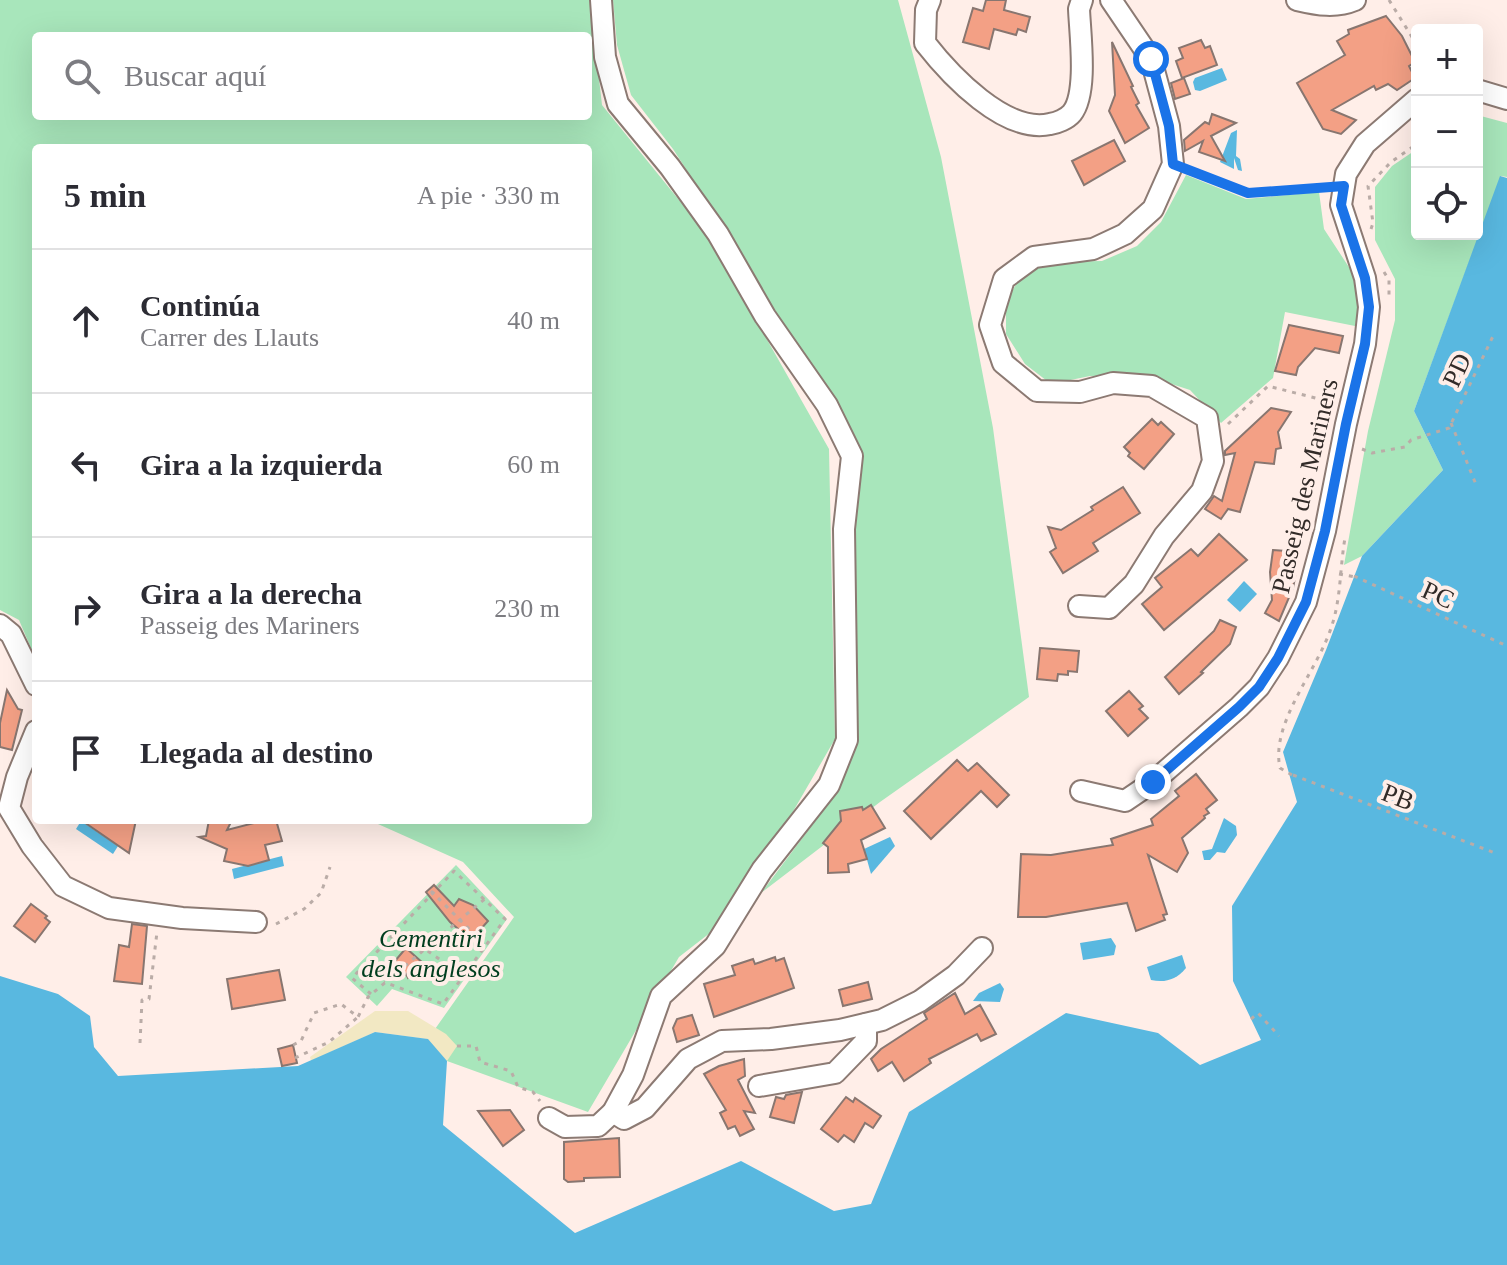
<!DOCTYPE html>
<html lang="es">
<head>
<meta charset="utf-8">
<style>
	:root { --surface:#fff; --page:#f7f7f7; --text:#2b2b33; --muted:#7c7c81; --line:#e1e1e2 }
	body { margin:0; font-family:Georgia,serif; background:var(--page); color:var(--text) }
	.controls { position:absolute; right:24px; top:24px; display:grid; overflow:hidden; border-radius:8px; box-shadow:0 8px 32px #0002 }
	.controls button { width:72px; height:72px; display:grid; place-items:center; padding:0; border:0; border-bottom:2px solid var(--line); background:var(--surface); color:var(--text); font:40px sans-serif }
	.stop { position:absolute; width:24px; height:24px; margin:-18px; border:6px solid #1a73e8; border-radius:50%; background:#fff }
	.stop.end { background:#1a73e8; border-color:#fff; box-shadow:0 2px 8px #0008 }
	.list { margin:0; padding:0; list-style:none }
	h2 { display:flex; justify-content:space-between; align-items:center; height:104px; margin:0; padding:0 32px; font-size:34px }
	h2 small { font-size:26px; font-weight:400; color:var(--muted) }
	.list li { display:grid; grid-template-columns:52px 1fr auto; gap:24px; align-items:center; box-sizing:border-box; height:144px; padding:0 32px; border-top:2px solid var(--line) }
	.list b { display:block; font-size:30px; white-space:nowrap }
	.list p { margin:0; font-size:26px; white-space:nowrap; color:var(--muted) }
	.list em { font-size:26px; font-style:normal; color:var(--muted) }
	.icon { flex:none; width:44px; height:44px; fill:none; stroke:currentColor; stroke-width:2; stroke-linecap:round; stroke-linejoin:round }
	.map { position:relative; flex:none; width:1507px; height:1265px; overflow:hidden }
	.search { position:absolute; background:var(--surface); box-shadow:0 8px 32px #0002; left:32px; top:32px; width:560px; height:88px; display:flex; align-items:center; gap:20px; box-sizing:border-box; padding:0 28px; border-radius:8px; color:var(--muted); font-size:30px }
	.panel { position:absolute; background:var(--surface); box-shadow:0 8px 32px #0002; left:32px; top:144px; width:560px; height:680px; border-radius:8px }
	.map>svg:first-child { display:block }
	.green { fill:#a8e6bb; fill-rule:evenodd }
	.sand { fill:#f2e8c3 }
	.water { fill:#59b8e0 }
	.building { fill:#f3a085; stroke:#887670; stroke-width:2 }
	.lines { fill:none; stroke-linecap:round; stroke-linejoin:round }
	.minor-casing { stroke:#8c7a73; stroke-width:24 }
	.path { stroke:#baaca7; stroke-width:3; stroke-dasharray:4 6; stroke-linecap:butt }
	.minor { stroke:#fff; stroke-width:20 }
	.route { stroke:#1a73e8; stroke-width:10 }
	.labels { text-anchor:middle; dominant-baseline:central; stroke-width:8; stroke-linejoin:round; paint-order:stroke }
	.street-label { font-size:26px; fill:#322b28; stroke:#ffeee8 }
	.park-label { font-size:26px; font-style:italic; fill:#003e1f; stroke:#ffeee8 }
</style>
</head>
<body>
<div class="map">
<svg width="1507" height="1265" viewBox="0 0 1507 1265">
	<rect width="100%" height="100%" fill="#ffeee8"/>
	<g class="green">
		<path d="M0 0H590L602 105 709 237 829 449 835 739 733 915 679 957 588 1112 447 1061 428 1039 514 917 463 862 369 820H588V148H36V660L19 620 0 610ZM36 36H588V116H36Z"/>
		<polygon points="613,0 898,0 941,157 993,428 1029,697 880,802 761,893 837,792 853,741 855,521 862,451 726,231 673,149 631,95 617,45"/>
		<polygon points="1477,115 1507,123 1507,177 1501,176 1414,411 1443,470 1362,556 1344,565 1368,431 1395,320 1395,279 1375,240 1375,187 1392,166 1417,149 1417,234 1477,234"/>
		<polygon points="1186,175 1246,199 1319,192 1324,229 1358,281 1358,313 1355,326 1285,312 1273,378 1221,423 1190,390 1144,375 1090,376 1051,384 1025,364 1006,334 1006,302 1019,279 1044,262 1102,261 1137,246 1161,222"/>
		<polygon points="456,865 507,919 444,1008 392,989 377,1006 346,977"/>
	</g>
	<polygon class="sand" points="375,1011 408,1011 446,1034 457,1046 447,1061 427,1039 375,1032 311,1061 310,1057"/>
	<g class="water">
		<polygon points="1222,68 1227,80 1200,91 1195,90 1193,82 1195,78"/>
		<polygon points="1237,130 1236,156 1240,159 1242,171 1238,170 1234,158 1234,169 1220,162 1231,133"/>
		<polygon points="1500,176 1507,178 1507,1265 0,1265 0,976 58,994 90,1016 94,1047 118,1076 298,1066 375,1032 428,1039 447,1061 443,1125 575,1233 741,1161 834,1211 871,1204 909,1112 1066,1013 1158,1033 1200,1065 1261,1040 1233,981 1232,906 1297,802 1283,752 1326,650 1362,556 1443,470 1414,411"/>
		<polygon points="1244,581 1257,594 1240,612 1227,600"/>
		<polygon points="1224,818 1236,826 1237,835 1225,853 1217,852 1210,860 1204,860 1202,851 1212,849"/>
		<polygon points="81,821 118,846 113,854 76,829"/>
		<polygon points="890,837 895,846 871,874 864,849"/>
		<polygon points="282,856 284,866 234,879 232,869"/>
		<polygon points="1111,938 1116,946 1114,955 1083,960 1080,943"/>
		<path d="M1182 955 1186 968C1176 980 1165 983 1151 980L1147 967Z"/>
		<polygon points="1000,983 1004,989 1000,1002 973,1001 979,993"/>
	</g>
	<g class="building">
		<polygon points="986,0 1006,0 1004,10 1030,17 1026,32 1018,29 1016,35 994,29 989,49 963,42 973,8 983,11"/>
		<polygon points="1386,16 1402,36 1415,62 1409,66 1415,78 1397,90 1388,84 1376,90 1374,86 1332,110 1356,120 1341,134 1323,129 1297,83 1345,55 1337,41 1349,34 1348,30"/>
		<polygon points="1201,40 1205,48 1210,46 1217,65 1182,78 1176,61 1183,58 1179,48"/>
		<polygon points="1112,42 1133,86 1131,87 1139,103 1136,105 1149,128 1125,143 1109,111 1115,95"/>
		<polygon points="1184,78 1190,94 1175,99 1171,83"/>
		<polygon points="1212,114 1236,123 1211,136 1225,161 1199,152 1203,141 1185,151 1184,140 1205,122 1209,124"/>
		<polygon points="1114,140 1125,161 1084,185 1072,161"/>
		<polygon points="1289,325 1343,336 1339,353 1315,348 1298,367 1296,375 1275,371"/>
		<polygon points="1271,408 1291,412 1278,432 1281,448 1276,449 1274,464 1255,462 1240,512 1228,509 1221,519 1205,509 1214,496 1222,501 1235,453 1225,455 1225,451"/>
		<polygon points="1152,419 1158,425 1161,422 1174,434 1144,469 1128,456 1130,453 1124,447"/>
		<polygon points="1123,487 1140,513 1093,543 1098,551 1063,573 1050,552 1056,548 1048,527 1061,530 1093,510 1091,507"/>
		<polygon points="1219,534 1247,560 1164,630 1142,604 1162,587 1155,578 1191,549 1198,556"/>
		<polygon points="1273,550 1300,552 1293,588 1279,621 1265,613 1272,600 1270,572"/>
		<polygon points="1220,620 1236,627 1230,644 1201,672 1203,673 1179,694 1165,677 1214,631"/>
		<polygon points="1040,648 1079,651 1077,672 1068,671 1068,675 1058,674 1057,681 1037,679"/>
		<polygon points="7,690 18,709 22,710 12,750 0,747 0,723"/>
		<polygon points="1129,691 1143,706 1139,709 1148,718 1128,736 1106,711"/>
		<polygon points="957,760 968,771 977,763 1009,795 997,807 981,791 931,839 904,811"/>
		<polygon points="1196,774 1217,800 1206,809 1209,813 1204,816 1205,818 1182,838 1188,853 1177,872 1148,855 1167,914 1163,915 1165,920 1136,931 1127,903 1046,917 1018,917 1021,854 1051,855 1113,845 1111,839 1153,825 1151,819 1179,796 1175,791"/>
		<polygon points="871,805 885,828 861,840 867,859 848,864 849,872 828,873 828,847 823,843 841,821 840,811 862,807 863,810"/>
		<polygon points="81,820 136,820 129,853"/>
		<polygon points="209,820 232,820 227,830 266,820 276,820 282,841 265,845 269,860 248,866 224,861 227,849 199,837 206,836"/>
		<polygon points="434,885 454,906 459,899 473,905 488,921 471,940 450,922 426,892"/>
		<polygon points="31,904 47,916 45,918 50,922 35,942 14,926"/>
		<polygon points="132,924 147,926 142,984 114,981 119,945 129,947"/>
		<polygon points="406,948 424,964 408,978 406,974 402,978 389,968"/>
		<polygon points="775,957 776,961 784,958 794,988 714,1017 704,984 735,975 732,966 753,959 755,964"/>
		<polygon points="279,970 285,1000 232,1009 227,979"/>
		<polygon points="868,982 872,999 843,1006 839,990"/>
		<polygon points="955,993 965,1014 980,1005 996,1034 981,1041 977,1034 929,1059 931,1063 904,1081 892,1062 878,1071 871,1059 881,1049 927,1019 924,1013"/>
		<polygon points="692,1015 699,1035 677,1042 673,1028 677,1019"/>
		<polygon points="293,1045 297,1063 282,1066 278,1049"/>
		<polygon points="744,1059 745,1076 738,1080 755,1113 744,1111 754,1129 740,1136 735,1126 728,1129 720,1113 726,1110 704,1074 719,1066"/>
		<polygon points="802,1092 794,1123 770,1117 776,1097 784,1099 786,1095"/>
		<polygon points="846,1097 853,1102 855,1098 881,1116 873,1128 865,1123 854,1142 844,1135 838,1142 821,1129"/>
		<polygon points="510,1110 524,1130 503,1146 478,1111"/>
		<polygon points="619,1138 620,1177 584,1178 584,1181 568,1182 564,1179 564,1142"/>
	</g>
	<g class="lines">
		<defs>
			<g id="minor">
				<path d="M930 0 926 10 925 43C950 75 1005 134 1050 124 1057 123 1067 119 1072 113 1088 93 1080 34 1079 9L1082 0"/>
				<path d="M1297 0C1318 5 1336 8 1355 0"/>
				<polyline points="1477,90 1507,99"/>
				<polyline points="1079,606 1109,608 1134,584 1164,536 1202,491 1213,461 1207,418 1152,386 1113,383 1080,392 1037,391 1003,363 990,325 1004,279 1034,257 1093,249 1125,234 1153,209 1173,164 1169,126 1151,59 1111,0"/>
				<polyline points="0,625 11,634 36,685"/>
				<polyline points="36,731 17,777 9,808 32,846 63,886 109,908 182,918 256,922"/>
				<polyline points="1081,791 1125,801 1153,782 1239,707 1259,687 1278,658 1306,602 1325,531 1346,424 1365,344 1369,307 1365,278 1341,205 1346,174 1365,144 1417,99"/>
				<polyline points="759,1086 835,1073 866,1041 866,1024"/>
				<polyline points="613,1112 624,1119 645,1108 688,1059 722,1041 771,1039 840,1030 882,1020 920,1001 956,975 982,948"/>
				<polyline points="549,1118 565,1127 598,1126 613,1112 633,1075 661,996 715,946 762,870 829,785 847,740 844,529 852,456 827,405 765,316 718,234 670,167 618,104 605,57 601,0"/>
			</g>
		</defs>
		<use href="#minor" class="minor-casing"/>
		<g class="path">
			<polyline points="1389,0 1417,45"/>
			<polyline points="1192,171 1248,193 1324,188"/>
			<polyline points="1371,229 1373,223 1368,186 1391,162 1417,144"/>
			<polyline points="1384,272 1389,280 1389,299"/>
			<polyline points="1451,423 1477,487"/>
			<polyline points="1228,424 1268,386 1331,402"/>
			<polyline points="1362,449 1372,453 1405,447 1411,440 1449,428 1495,332"/>
			<polyline points="1339,574 1355,577"/>
			<polyline points="1354,576 1507,646"/>
			<path d="M1292 775 1280 768C1270 722 1319 669 1332 625 1341 598 1340 566 1345 538"/>
			<polyline points="1293,775 1495,853"/>
			<polyline points="431,891 485,945"/>
			<polyline points="276,924 304,909 321,893 330,867"/>
			<polyline points="395,928 466,978"/>
			<polyline points="371,994 352,978 454,871 505,919 443,1004 384,982"/>
			<polyline points="1251,1019 1258,1013 1279,1036"/>
			<polyline points="140,1043 142,1000 149,999 157,932"/>
			<polyline points="293,1045 301,1041 314,1013 341,1004 358,1017 368,997 487,897"/>
			<polyline points="457,1046 476,1046 480,1062 511,1071 518,1087 533,1092 540,1101"/>
			<polyline points="295,1058 329,1042 358,1017"/>
		</g>
		<use href="#minor" class="minor"/>
	</g>
	<g class="lines">
		<polyline class="route" points="1151,59 1169,126 1173,164 1248,193 1344,186 1341,205 1365,278 1369,307 1365,344 1346,424 1325,531 1306,602 1278,658 1259,687 1239,707 1153,782"/>
	</g>
	<g class="labels">
		<g class="street-label">
			<text transform="translate(1457 370) rotate(-65)">PD</text>
			<text transform="translate(1305 486) rotate(-77)">Passeig des Mariners</text>
			<text transform="translate(1438 595) rotate(24)">PC</text>
			<text transform="translate(1398 797) rotate(21)">PB</text>
		</g>
		<g class="park-label">
			<text x="431" y="938">Cementiri<tspan x="431" dy="30">dels anglesos</tspan></text>
		</g>
	</g>
</svg>
<div class="controls">
<button>+</button>
<button>−</button>
<button><svg class="icon" aria-label="locate" viewBox="0 0 24 24"><circle cx="12" cy="12" r="6"/><path d="M12 2v4M12 18v4M2 12h4M18 12h4"/></svg></button>
</div>
<div class="stop" style="left:1151px;top:59px"></div>
<div class="stop end" style="left:1153px;top:782px"></div>
<div class="search"><svg class="icon" aria-label="search" viewBox="0 0 24 24"><circle cx="10" cy="10" r="6"/><path d="M15 15l6 6"/></svg>Buscar aquí</div>
<section class="panel">
<h2>5 min<small>A pie · 330 m</small></h2>
<ul class="list">
<li><svg class="icon" aria-label="ahead" viewBox="0 0 24 24"><path d="M12 20V5M6 11l6-6 6 6"/></svg><div><b>Continúa</b><p>Carrer des Llauts</p></div><em>40 m</em></li>
<li><svg class="icon" aria-label="left" viewBox="0 0 24 24"><path d="M17 20v-9H6M10 6l-5 5 5 5"/></svg><div><b>Gira a la izquierda</b></div><em>60 m</em></li>
<li><svg class="icon" aria-label="right" viewBox="0 0 24 24"><path d="M7 20v-9h11M14 6l5 5-5 5"/></svg><div><b>Gira a la derecha</b><p>Passeig des Mariners</p></div><em>230 m</em></li>
<li><svg class="icon" aria-label="arrive" viewBox="0 0 24 24"><path d="M6 21V4h12l-3 4 3 4H6"/></svg><div><b>Llegada al destino</b></div></li>
</ul>
</section>
</div>
</body>
</html>
